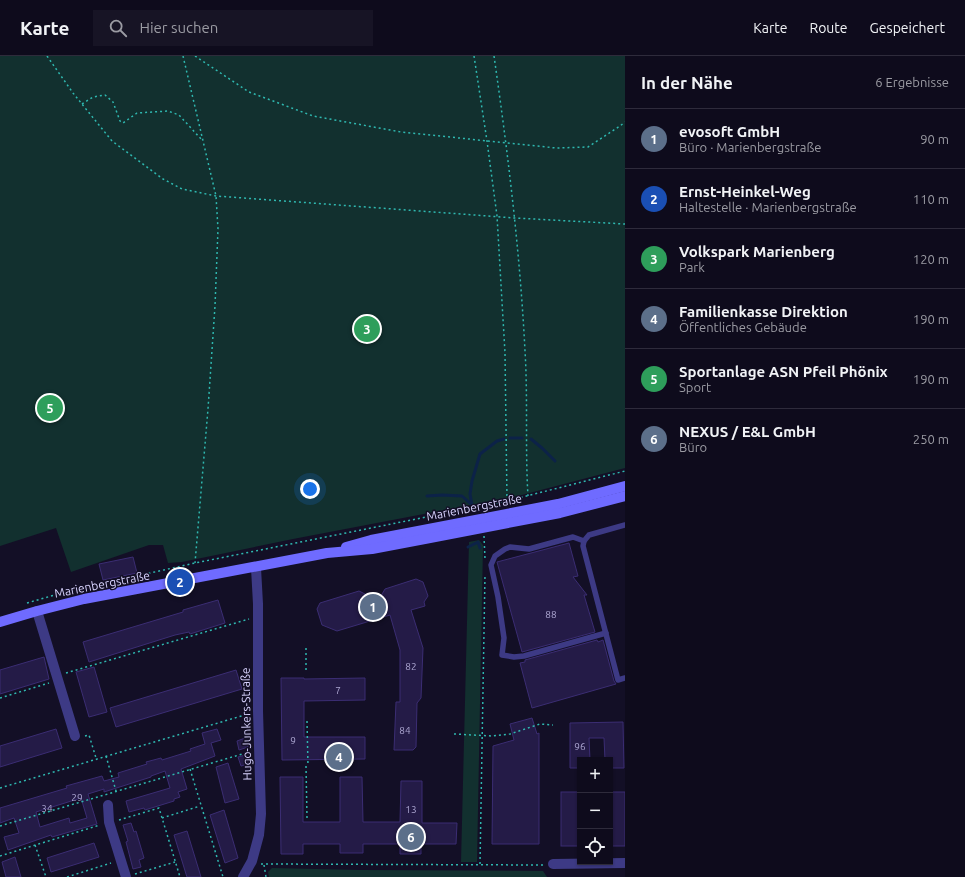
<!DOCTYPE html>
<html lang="de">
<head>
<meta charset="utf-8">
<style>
	:root { --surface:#0e0b1c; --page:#171425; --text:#f1f3f6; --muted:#9b9ba3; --line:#2e2b3b; --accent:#00e5ff }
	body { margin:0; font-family:Ubuntu,sans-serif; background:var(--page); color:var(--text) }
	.controls { position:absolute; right:12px; bottom:12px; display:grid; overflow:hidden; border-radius:0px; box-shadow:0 1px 3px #0004 }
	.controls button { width:36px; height:36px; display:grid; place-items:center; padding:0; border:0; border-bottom:1px solid var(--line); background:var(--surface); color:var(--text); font:20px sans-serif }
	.you { position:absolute; left:310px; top:433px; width:14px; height:14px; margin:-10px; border:3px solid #fff; border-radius:50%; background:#1a73e8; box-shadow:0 0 0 6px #1a73e833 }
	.badge { display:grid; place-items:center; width:26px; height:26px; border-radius:50%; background:var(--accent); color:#fff; font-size:13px; font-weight:700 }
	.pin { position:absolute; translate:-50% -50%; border:2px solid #fff; box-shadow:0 1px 4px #0006 }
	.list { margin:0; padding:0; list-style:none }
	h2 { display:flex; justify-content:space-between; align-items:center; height:52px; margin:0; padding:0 16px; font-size:17px }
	h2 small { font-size:13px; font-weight:400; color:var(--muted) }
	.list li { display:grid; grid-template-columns:26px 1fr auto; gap:12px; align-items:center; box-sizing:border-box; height:60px; padding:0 16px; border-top:1px solid var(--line) }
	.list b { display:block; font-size:15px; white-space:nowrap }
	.list p { margin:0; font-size:13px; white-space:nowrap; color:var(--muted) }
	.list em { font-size:13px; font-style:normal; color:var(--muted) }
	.icon { flex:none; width:22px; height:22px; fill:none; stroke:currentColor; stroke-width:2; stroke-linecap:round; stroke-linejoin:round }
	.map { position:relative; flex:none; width:625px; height:821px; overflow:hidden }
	header { display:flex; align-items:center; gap:24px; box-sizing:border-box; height:56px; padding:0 20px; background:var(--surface); border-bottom:1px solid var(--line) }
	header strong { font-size:19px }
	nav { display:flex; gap:22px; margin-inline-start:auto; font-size:14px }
	.search { width:280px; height:36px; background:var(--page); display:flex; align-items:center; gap:10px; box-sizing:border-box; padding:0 14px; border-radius:0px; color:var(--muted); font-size:15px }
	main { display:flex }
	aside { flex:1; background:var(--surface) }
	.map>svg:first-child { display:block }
	.green { fill:#12302f }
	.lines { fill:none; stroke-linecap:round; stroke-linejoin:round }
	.stream { stroke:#0c2248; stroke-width:3 }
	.building { fill:#241b47; stroke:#3b2d73; fill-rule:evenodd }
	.path { stroke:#2fb8b0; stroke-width:1.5; stroke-dasharray:2 3; stroke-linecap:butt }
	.lane { stroke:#3d3a85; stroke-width:5.5 }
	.street { stroke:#3d3a85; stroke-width:10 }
	.secondary { stroke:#6f6bff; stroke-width:10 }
	.labels { text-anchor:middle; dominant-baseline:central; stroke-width:3; stroke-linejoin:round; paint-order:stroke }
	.number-label { font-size:10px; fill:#aca6d1 }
	.street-label { font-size:12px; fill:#d9d4ff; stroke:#130f26 }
</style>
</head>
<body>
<header>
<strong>Karte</strong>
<div class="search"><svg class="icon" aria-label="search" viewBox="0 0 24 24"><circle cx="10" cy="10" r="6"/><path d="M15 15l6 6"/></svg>Hier suchen</div>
<nav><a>Karte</a><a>Route</a><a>Gespeichert</a></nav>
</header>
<main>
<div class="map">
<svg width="625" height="821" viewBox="0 0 625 821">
	<rect width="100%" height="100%" fill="#130f26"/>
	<g class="green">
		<polygon points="0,0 625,0 625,412 518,440 293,483 182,506 168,507 163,489 149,489 71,516 56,472 0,490"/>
		<polygon points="479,484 483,489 477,806 461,806 469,486"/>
		<polygon points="272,812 361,814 543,815 547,821 269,821 268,816"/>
	</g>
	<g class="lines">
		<g class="stream">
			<polyline points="510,382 522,382"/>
			<polyline points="531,383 542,392 555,405"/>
			<polyline points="427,440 442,439 462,440 472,449"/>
			<polyline points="472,449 470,438 472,425 480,398 497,385 504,383"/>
			<polyline points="468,491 478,486 480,492"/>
		</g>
	</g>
	<g class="building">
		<polygon points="569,487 578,520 573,521 587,539 584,539 595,576 522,596 497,506"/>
		<polygon points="133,501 137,517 103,524 99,508"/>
		<polygon points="416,523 423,526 428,540 424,546 425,550 411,554 423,592 421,642 417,647 416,691 413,694 394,694 396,646 400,646 400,594 390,559 337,575 322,569 317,553 320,547 359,535 367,539 376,537 381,540 385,533"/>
		<polygon points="218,544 225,567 190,578 189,576 175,579 89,606 83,586 183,556 183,554"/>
		<polygon points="597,584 598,586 603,584 614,625 616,628 532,652 520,607 525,606 525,604"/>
		<polygon points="44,601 49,623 0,638 0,614"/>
		<polygon points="94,611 107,656 89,661 76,616"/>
		<polygon points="236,614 242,633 116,671 110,652"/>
		<polygon points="281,622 304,622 304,623 365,622 365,644 304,645 304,681 365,681 365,703 282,704"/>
		<polygon points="532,662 537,678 539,677 539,788 492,788 493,690 514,684 510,668"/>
		<polygon points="623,666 624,712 610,712 610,704 605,704 604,682 589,682 590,704 580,704 580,712 570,712 570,667"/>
		<polygon points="56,673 62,692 0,711 0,690"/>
		<path d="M217 673 221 684 211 687 215 700 181 713 187 733 178 736 180 741 174 743V745L145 754 144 752 129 756 127 749 126 745 170 732 165 715 151 720V721L104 736V733L88 738 97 768 52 781 51 779 8 794 4 781 19 777 14 762 0 767V752L67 732 66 730 102 720 104 725 119 721 118 717 147 708 146 706 161 702 162 704 191 695 190 693 205 688 202 677ZM81 742 87 762 70 767 69 762 40 771 36 756Z"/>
		<polygon points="245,682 248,691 239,694 237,685"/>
		<polygon points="246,699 249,708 241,710 238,701"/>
		<polygon points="228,707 239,743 225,747 216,711"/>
		<polygon points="280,721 303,721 303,766 340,766 340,721 362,721 363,766 400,766 401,725 422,725 422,767 457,767 456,788 421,788 421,798 400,798 400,788 363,788 363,797 340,797 340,788 303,788 303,798 281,798"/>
		<rect x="561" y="736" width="19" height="54"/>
		<rect x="610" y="736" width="15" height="54"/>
		<polygon points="224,754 238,802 225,807 210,759"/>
		<polygon points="131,767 134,776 136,775 144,802 139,804 141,811 133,813 126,786 128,785 123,769"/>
		<polygon points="187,775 190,785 201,821 187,821 186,818 174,779"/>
		<polygon points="94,787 99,801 51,816 47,802"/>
		<polygon points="15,801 21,821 6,821 2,806"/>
	</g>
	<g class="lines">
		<g class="path">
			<polyline points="47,0 73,37 112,85 163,123 182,133 216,140 515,162 625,168"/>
			<polyline points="183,0 216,140 218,173 215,250 208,353 195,507"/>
			<polyline points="195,0 249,36 313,60 401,76 556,92 588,91 620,70 625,66"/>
			<polyline points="474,0 487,85 497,160 505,297 507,444"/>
			<path d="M494 0C508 98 520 196 525 295 528 343 525 392 528 440"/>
			<polyline points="82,48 93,41 105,39 113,46 120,65 123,67 137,57 168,55 179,59 202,84"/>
			<polyline points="484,480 485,503"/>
			<polyline points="27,547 65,536 195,507 507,445 625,415"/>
			<polyline points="306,592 306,615"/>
			<polyline points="66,617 249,563"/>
			<polyline points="0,642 49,627"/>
			<polyline points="307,665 308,710"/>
			<polyline points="454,678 492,680 510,678 540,668 553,669"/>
			<polyline points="85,680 89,679 96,702"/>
			<polyline points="106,700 116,735"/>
			<polyline points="306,710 307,762"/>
			<polyline points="190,713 223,821"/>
			<polyline points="0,732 248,658"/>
			<polyline points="162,762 200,750"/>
			<polyline points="119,764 159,752 180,821"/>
			<polyline points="0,770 249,696"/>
			<polyline points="35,789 46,821"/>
			<polyline points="0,800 100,769"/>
			<polyline points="261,808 543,809"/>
			<polyline points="480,808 485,518"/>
			<polyline points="264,809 266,821"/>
			<polyline points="135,818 175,806"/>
			<polyline points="67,821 111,807"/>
		</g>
		<g class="lane">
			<polyline points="625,469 589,479 584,485 583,490 618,624 625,622"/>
			<polyline points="584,485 573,481 529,493 510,491 505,493 495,500 491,509 498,541 504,582 502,599 514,601 524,600 606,577"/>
		</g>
		<g class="street">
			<polyline points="37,555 75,680"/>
			<polyline points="108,749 109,766 126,821"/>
			<polyline points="553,808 625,807"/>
			<polyline points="243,821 252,805 259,779 261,758 258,655 258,548 256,512"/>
		</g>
		<g class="secondary">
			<polyline points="346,491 371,484 558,448 625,430"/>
			<polyline points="0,566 37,555 84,543 327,497 372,493 430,482 560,457 625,440"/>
		</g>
	</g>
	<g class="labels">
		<g class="number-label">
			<text x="551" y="558">88</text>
			<text x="411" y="610">82</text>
			<text x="338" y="634">7</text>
			<text x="405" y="674">84</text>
			<text x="293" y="684">9</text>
			<text x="580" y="690">96</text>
			<text x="77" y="741">29</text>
			<text x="47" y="752">34</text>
			<text x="411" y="753">13</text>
		</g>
		<g class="street-label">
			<text transform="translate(474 451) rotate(-11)">Marienbergstraße</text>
			<text transform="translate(102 528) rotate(-11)">Marienbergstraße</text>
			<text transform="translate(246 668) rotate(-91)">Hugo-Junkers-Straße</text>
		</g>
	</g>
</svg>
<div class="controls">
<button>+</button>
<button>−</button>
<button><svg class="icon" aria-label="locate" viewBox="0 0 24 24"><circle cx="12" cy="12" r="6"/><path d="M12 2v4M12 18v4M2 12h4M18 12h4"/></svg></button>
</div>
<div class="you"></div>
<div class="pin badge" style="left:373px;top:551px;background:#5c6f8a">1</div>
<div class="pin badge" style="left:180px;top:526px;background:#1a4fb4">2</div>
<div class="pin badge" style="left:367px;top:273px;background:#2e9e5b">3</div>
<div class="pin badge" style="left:339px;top:701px;background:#5c6f8a">4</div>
<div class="pin badge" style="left:50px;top:352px;background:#2e9e5b">5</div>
<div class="pin badge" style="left:411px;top:781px;background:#5c6f8a">6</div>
</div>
<aside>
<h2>In der Nähe<small>6 Ergebnisse</small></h2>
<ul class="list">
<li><span class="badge" style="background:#5c6f8a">1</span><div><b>evosoft GmbH</b><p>Büro · Marienbergstraße</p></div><em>90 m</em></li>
<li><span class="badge" style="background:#1a4fb4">2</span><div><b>Ernst-Heinkel-Weg</b><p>Haltestelle · Marienbergstraße</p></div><em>110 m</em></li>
<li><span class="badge" style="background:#2e9e5b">3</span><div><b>Volkspark Marienberg</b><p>Park</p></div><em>120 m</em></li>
<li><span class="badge" style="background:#5c6f8a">4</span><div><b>Familienkasse Direktion</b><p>Öffentliches Gebäude</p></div><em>190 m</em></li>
<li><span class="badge" style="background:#2e9e5b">5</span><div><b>Sportanlage ASN Pfeil Phönix</b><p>Sport</p></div><em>190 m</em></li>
<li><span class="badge" style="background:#5c6f8a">6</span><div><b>NEXUS / E&amp;L GmbH</b><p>Büro</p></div><em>250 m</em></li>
</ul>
</aside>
</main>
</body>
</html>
